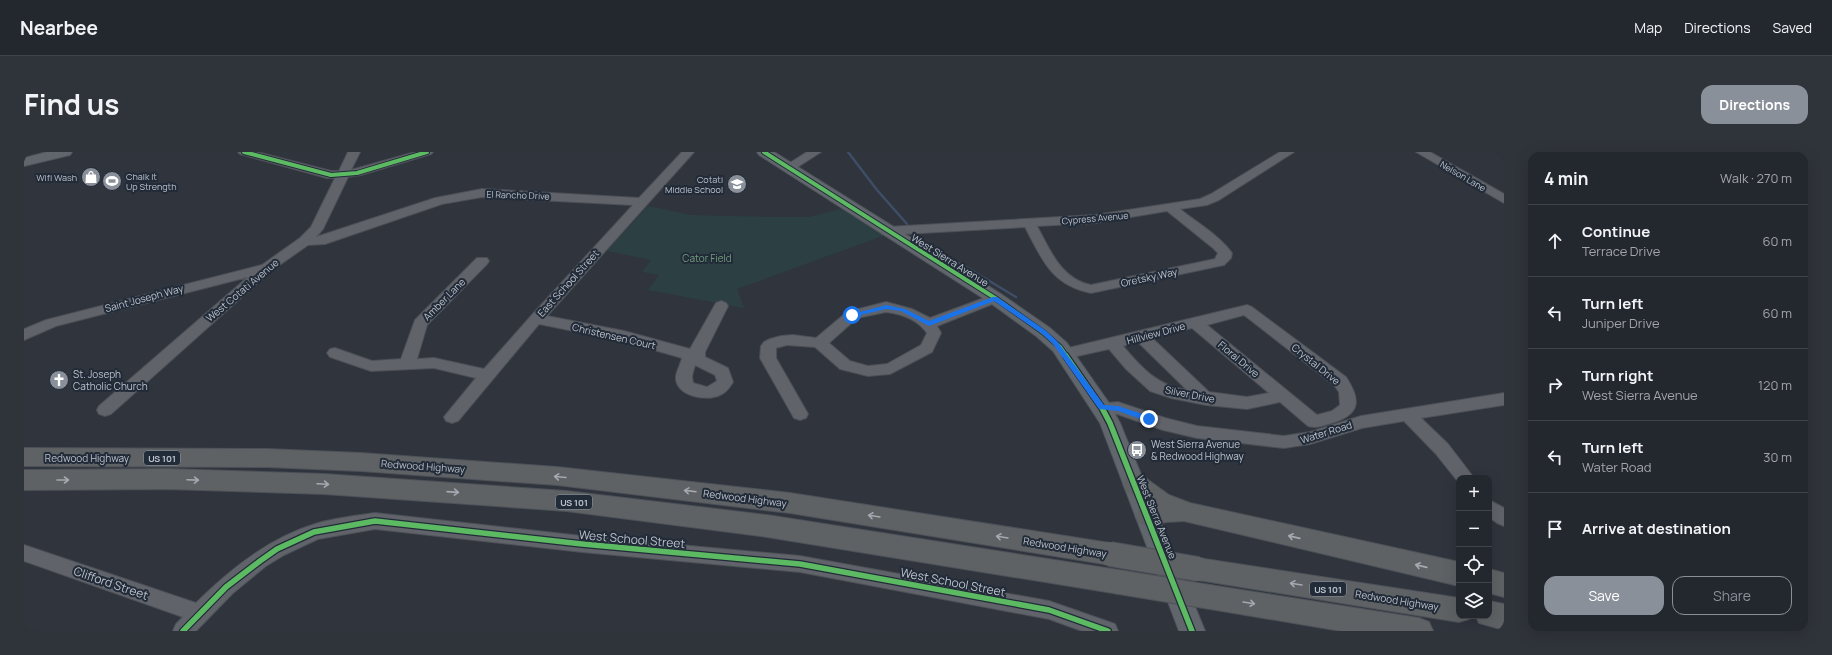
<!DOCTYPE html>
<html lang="en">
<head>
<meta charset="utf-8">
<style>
	:root { --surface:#23272e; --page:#2f333a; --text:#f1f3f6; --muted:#a3a5aa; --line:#40444a; --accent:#8a909a }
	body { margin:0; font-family:Manrope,sans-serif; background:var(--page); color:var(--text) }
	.controls { position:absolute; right:12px; bottom:12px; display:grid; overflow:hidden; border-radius:8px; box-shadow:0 4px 16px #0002 }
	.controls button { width:36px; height:36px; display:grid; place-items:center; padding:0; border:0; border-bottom:1px solid var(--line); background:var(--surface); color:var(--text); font:20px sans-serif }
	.stop { position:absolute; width:12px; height:12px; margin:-9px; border:3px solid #1a73e8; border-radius:50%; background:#fff }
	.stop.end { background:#1a73e8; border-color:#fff; box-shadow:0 1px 4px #0008 }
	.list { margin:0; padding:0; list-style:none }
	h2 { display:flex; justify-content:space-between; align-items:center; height:52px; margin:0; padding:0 16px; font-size:17px }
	h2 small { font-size:13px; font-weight:400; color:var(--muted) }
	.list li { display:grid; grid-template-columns:26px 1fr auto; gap:12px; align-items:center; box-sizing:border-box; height:72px; padding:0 16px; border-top:1px solid var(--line) }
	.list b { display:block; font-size:15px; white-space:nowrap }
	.list p { margin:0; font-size:13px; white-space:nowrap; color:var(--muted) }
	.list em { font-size:13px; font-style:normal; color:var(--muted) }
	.actions { display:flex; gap:8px; padding:12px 16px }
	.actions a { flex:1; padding:9px 0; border:1px solid var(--accent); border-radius:12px; text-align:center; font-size:14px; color:var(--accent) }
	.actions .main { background:var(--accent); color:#fff }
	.icon { flex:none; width:22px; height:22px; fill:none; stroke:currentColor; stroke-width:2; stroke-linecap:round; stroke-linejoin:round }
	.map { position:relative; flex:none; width:1480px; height:479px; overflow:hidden; border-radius:12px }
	header { display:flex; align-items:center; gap:24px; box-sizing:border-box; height:56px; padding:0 20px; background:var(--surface); border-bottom:1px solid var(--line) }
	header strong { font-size:19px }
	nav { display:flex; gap:22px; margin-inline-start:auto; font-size:14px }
	.intro { display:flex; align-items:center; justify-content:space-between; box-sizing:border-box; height:96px; padding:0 24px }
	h1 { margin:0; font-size:28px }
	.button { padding:10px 18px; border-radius:12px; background:var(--accent); color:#fff; font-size:14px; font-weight:700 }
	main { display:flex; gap:24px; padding:0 24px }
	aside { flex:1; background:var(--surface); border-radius:12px; box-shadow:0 4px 16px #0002 }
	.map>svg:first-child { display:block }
	.green { fill:#2c3f43 }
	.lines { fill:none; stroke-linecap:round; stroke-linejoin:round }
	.stream { stroke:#3e4e67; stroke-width:2.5 }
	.minor-casing { stroke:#4c4f56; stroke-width:2 }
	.major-casing { stroke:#4d5159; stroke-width:2 }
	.highway-casing { stroke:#4c5159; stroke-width:2 }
	.minor { fill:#60636a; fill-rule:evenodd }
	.major { fill:#61666d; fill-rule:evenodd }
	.highway { fill:#5f6264; fill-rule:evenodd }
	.highway-bridge-casing { stroke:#4c5159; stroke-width:26; stroke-linecap:butt }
	.highway-bridge { stroke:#5f6264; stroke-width:24 }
	.cycleway-far1-casing { stroke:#222b38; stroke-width:6 }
	.cycleway-casing { stroke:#222b38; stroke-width:8 }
	.cycleway-far1 { stroke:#5cba63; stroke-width:4 }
	.cycleway { stroke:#5cba63; stroke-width:5.5 }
	.oneway { stroke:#a4a9b2 }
	.route { fill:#1a73e8 }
	.labels { text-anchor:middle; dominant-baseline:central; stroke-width:4; stroke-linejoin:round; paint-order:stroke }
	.far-poi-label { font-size:9px; fill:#bbc1cc; stroke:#222b38; text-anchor:end }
	.far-street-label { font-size:9px; fill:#bbc1cc; stroke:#222b38 }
	.shield { fill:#222b38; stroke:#8d94a0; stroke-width:1 }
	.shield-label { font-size:9px; font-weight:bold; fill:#bbc1cc }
	.park-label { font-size:10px; fill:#739c7d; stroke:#222b38 }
	.street-label { font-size:10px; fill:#bbc1cc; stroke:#222b38 }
	.poi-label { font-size:10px; fill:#bbc1cc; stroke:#222b38; text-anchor:start }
	.near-street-label { font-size:12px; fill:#bbc1cc; stroke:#222b38 }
</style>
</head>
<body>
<header>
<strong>Nearbee</strong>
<nav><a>Map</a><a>Directions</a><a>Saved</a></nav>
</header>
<div class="intro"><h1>Find us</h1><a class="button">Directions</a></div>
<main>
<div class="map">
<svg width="1480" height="479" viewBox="0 0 1480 479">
	<rect width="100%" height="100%" fill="#2f343d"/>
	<polygon class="green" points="624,54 667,63 753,65 784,65 817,57 861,83 713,137 720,156 624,138 635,123 618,120 627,108 583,99"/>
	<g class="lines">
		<g class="stream">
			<polyline points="824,0 853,38 883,72"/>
			<polyline points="893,85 909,98 942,115 992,145"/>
		</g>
		<defs>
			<g id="minor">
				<path d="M214 0H233L307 19H315L324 0H336L327 18 391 0H409L407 2 337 23 324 25 299 77 292 85 411 46 458 37 615 46 658 0H670L523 164 600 179 666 197 692 151 697 149 702 151 704 154 681 200V205L704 216 709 230C706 235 702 241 696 243 682 250 650 244 652 224 653 218 657 211 658 206L599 189 515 172 434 269 428 271 422 269 420 265 452 226 410 216 347 219 306 205 303 201 306 197 311 196 348 209 377 207 391 168 453 106H463L465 109 463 112 403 173 393 207 410 206 460 217 507 164 609 53 458 45 418 52 301 92 284 93 247 119 87 262 81 264 75 262 73 258 75 254 224 125 32 174 0 188V177L22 168 238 113 276 86 287 75 311 26H303L216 2ZM671 213 691 223 693 229 683 235 669 231 668 224Z"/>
				<polygon points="783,0 797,0 769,18 761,18 759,16 761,14"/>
				<path d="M1256 0H1270L1195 48 1183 53 1156 57C1173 71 1195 83 1208 101L1207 106 1200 113 1067 141C1027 133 1018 107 1001 75L863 83 858 82 857 79 858 76 863 75 1071 63 1176 47 1187 42ZM1143 59 1189 96 1194 101 1191 107 1067 133C1037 127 1026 98 1013 74L1071 71Z"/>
				<polygon points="1392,0 1406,0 1480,42 1480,51"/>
				<path d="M971 142 976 143 978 146 976 149 913 174 917 181 908 200 866 222 844 224 816 217 791 195 763 193 752 196V206L784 262 782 266 776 268 770 266 736 206 737 194 740 190 746 187 757 184 769 183 792 186 823 160 862 150 888 157 906 166ZM862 160C878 162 893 167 903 181L897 193 863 212 844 214 826 209 805 191 833 166Z"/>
				<path d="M1223 153 1228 155 1322 225C1337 248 1337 262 1308 271 1300 273 1293 277 1284 274L1256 250 1223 257 1182 253 1147 246 1126 239 1102 217 1085 197 1040 207 1035 206 1032 202 1035 198 1040 197ZM1220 163 1310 233 1315 240 1316 253 1308 259 1293 263 1183 173ZM1168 176 1245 241 1223 245 1185 240 1128 186ZM1114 190 1163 238C1133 234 1117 215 1099 194Z"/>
				<polygon points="1480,241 1480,253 1397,266 1424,292 1450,326 1435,326 1435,331 1412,302 1380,269 1338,276 1286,292 1260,296 1173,286 1139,278 1093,262 1072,260 1070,256 1072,252 1094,250 1141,266 1173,274 1260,284 1286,280 1337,264"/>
				<polygon points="1465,348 1480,356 1480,374 1473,371 1465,365"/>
				<path d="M351 361 558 384 776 404 1025 449 1091 472 1094 479H1058L1025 467 776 420 558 400 351 377 294 387 260 403 242 414 209 441 172 479H149L152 472 159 465 0 409V393L172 451C205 418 245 386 291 372 310 366 331 364 351 361Z"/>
			</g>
			<g id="major">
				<polygon points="23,0 48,0 46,3 0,14 0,6"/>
				<polygon points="733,0 750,0 977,142 1026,176 1043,191 1085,251 1096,271 1181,479 1155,479 1076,271 1029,199 1012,184 965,150 735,3"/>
			</g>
			<g id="highway">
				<polygon points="0,296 243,297 337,301 533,315 766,341 1086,391 1095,394 1099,402 1095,410 1086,413 766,361 533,333 337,319 243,315 0,314"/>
				<polygon points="144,317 300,322 542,339 743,363 1095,418 1105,422 1109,430 1105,438 1095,442 743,385 542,359 300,342 144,337 0,338 0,318"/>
				<polygon points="1111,322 1120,325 1145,343 1166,351 1435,410 1435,434 1160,369 1142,370 1124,374 1115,371 1111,364 1115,357 1123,354 1102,339 1099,332 1102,325"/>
				<polygon points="1174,406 1435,446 1435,464 1446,464 1445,467 1435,470 1174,428 1165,425 1161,417 1165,409"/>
				<polygon points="1465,417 1480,421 1480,445 1465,441"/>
				<polygon points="1186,433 1395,466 1405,470 1409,479 1317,479 1186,457 1176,454 1172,445 1176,436"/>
				<polygon points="1465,449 1480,452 1480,478 1455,471 1452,464 1465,464"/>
			</g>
		</defs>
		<use href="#minor" class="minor-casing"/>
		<use href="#major" class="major-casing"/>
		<use href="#highway" class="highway-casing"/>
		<use href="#minor" class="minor"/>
		<use href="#major" class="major"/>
		<use href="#highway" class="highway"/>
		<defs>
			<g id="highway-bridge">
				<polyline points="1086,402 1174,417"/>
				<polyline points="1095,430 1186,445"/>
			</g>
		</defs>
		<use href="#highway-bridge" class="highway-bridge-casing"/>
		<use href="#highway-bridge" class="highway-bridge"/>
		<defs>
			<g id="cycleway-far1">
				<polyline points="220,0 307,23 333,21 403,0"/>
				<polyline points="740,0 971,146 1019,180 1036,195 1043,205"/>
			</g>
			<g id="cycleway">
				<polyline points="1042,204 1078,256 1086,271 1168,479"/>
				<polyline points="159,479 202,435 236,409 253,397 290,380 351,369 558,392 776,412 1025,458 1084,479"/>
			</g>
		</defs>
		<use href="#cycleway-far1" class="cycleway-far1-casing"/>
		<use href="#cycleway" class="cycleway-casing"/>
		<use href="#cycleway-far1" class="cycleway-far1"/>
		<use href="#cycleway" class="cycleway"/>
	</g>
	<defs><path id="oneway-shaft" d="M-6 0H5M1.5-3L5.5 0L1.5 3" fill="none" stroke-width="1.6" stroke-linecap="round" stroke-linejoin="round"/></defs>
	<g class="oneway">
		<use href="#oneway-shaft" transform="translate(536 325) rotate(-175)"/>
		<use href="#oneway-shaft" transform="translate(39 328)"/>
		<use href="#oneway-shaft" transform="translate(169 328) rotate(2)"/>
		<use href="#oneway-shaft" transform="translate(299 332) rotate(3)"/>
		<use href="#oneway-shaft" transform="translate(666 339) rotate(-173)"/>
		<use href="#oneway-shaft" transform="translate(429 340) rotate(4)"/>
		<use href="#oneway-shaft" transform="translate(850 364) rotate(-171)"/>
		<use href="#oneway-shaft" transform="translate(978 385) rotate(-171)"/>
		<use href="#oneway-shaft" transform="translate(1270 385) rotate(-167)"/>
		<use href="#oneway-shaft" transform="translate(1397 414) rotate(-167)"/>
		<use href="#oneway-shaft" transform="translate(1272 432) rotate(-171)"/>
		<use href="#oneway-shaft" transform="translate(1225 451) rotate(9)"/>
	</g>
	<polygon class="route" points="969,145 973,145 1021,178 1033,189 1080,253 1094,254 1128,265 1128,269 1125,270 1094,259 1075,257 1029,192 1017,181 970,149 905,174 877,159 862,157 828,165 825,163 862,153 881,157 905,169"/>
	<defs>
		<symbol id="shop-disc" viewBox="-11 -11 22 22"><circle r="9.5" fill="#8a909a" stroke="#222b38"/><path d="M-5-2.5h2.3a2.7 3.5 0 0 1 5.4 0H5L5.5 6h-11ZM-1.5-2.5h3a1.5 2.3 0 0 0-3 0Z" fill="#fff"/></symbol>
		<symbol id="stadium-disc" viewBox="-11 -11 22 22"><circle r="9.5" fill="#8a909a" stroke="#222b38"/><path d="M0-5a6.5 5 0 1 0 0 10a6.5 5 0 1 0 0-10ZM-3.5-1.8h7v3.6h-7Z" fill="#fff"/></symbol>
		<symbol id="school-disc" viewBox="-11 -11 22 22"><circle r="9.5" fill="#8a909a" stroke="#222b38"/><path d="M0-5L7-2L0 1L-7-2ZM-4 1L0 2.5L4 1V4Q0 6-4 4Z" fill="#fff"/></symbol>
		<symbol id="church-disc" viewBox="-11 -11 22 22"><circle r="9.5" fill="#8a909a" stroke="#222b38"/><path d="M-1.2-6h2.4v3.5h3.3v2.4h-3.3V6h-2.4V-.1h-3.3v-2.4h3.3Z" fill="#fff"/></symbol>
		<symbol id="bus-disc" viewBox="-11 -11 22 22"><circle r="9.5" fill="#8a909a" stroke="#222b38"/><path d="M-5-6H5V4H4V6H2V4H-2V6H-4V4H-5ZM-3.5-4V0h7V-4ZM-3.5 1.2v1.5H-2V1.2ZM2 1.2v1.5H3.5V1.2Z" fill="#fff"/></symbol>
	</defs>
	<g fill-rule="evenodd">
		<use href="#shop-disc" x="56" y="14" width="22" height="22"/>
		<use href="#stadium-disc" x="77" y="18" width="22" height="22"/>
		<use href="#school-disc" x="702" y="21" width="22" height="22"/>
		<use href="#church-disc" x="24" y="217" width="22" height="22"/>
		<use href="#bus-disc" x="1102" y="287" width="22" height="22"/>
	</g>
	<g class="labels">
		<g class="far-poi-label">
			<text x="102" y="24" text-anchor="start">Chalk It<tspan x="102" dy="10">Up Strength</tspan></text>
			<text x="53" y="25">Wifi Wash</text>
			<text x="699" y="27">Cotati<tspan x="699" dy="10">Middle School</tspan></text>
		</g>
		<g class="far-street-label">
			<text transform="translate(1439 24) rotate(30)">Nelson Lane</text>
			<text transform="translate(494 43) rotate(2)">El Rancho Drive</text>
			<text transform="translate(1071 66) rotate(-5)">Cypress Avenue</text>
		</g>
		<g class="shield">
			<rect x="120" y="299" width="36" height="14" rx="3"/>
			<rect x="532" y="343" width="36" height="14" rx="3"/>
			<rect x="1286" y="430" width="36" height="14" rx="3"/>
		</g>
		<g class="shield-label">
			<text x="138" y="306">US 101</text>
			<text x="550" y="350">US 101</text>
			<text x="1304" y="437">US 101</text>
		</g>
		<g class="park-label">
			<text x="683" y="106">Cator Field</text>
		</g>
		<g class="street-label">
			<text transform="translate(926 108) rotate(32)">West Sierra Avenue</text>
			<text transform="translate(1125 125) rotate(-12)">Oretsky Way</text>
			<text transform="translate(544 131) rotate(-48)">East School Street</text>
			<text transform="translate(218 138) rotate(-40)">West Cotati Avenue</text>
			<text transform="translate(120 146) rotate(-15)">Saint Joseph Way</text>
			<text transform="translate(420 147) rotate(-45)">Amber Lane</text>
			<text transform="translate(1132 181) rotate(-15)">Hillview Drive</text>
			<text transform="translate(590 184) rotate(13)">Christensen Court</text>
			<text transform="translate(1215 207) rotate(40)">Floral Drive</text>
			<text transform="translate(1292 212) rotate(39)">Crystal Drive</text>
			<text transform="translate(1166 242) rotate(11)">Silver Drive</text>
			<text transform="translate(1302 280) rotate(-17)">Water Road</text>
			<text x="63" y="306">Redwood Highway</text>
			<text transform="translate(399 314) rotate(4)">Redwood Highway</text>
			<text transform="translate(721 346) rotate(7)">Redwood Highway</text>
			<text transform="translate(1133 365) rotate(68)">West Sierra Avenue</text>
			<text transform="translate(1041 395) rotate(9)">Redwood Highway</text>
			<text transform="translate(1373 448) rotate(9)">Redwood Highway</text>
		</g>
		<g class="poi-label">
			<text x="49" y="222">St. Joseph<tspan x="49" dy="12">Catholic Church</tspan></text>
			<text x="1127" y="292">West Sierra Avenue<tspan x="1127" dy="12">&amp; Redwood Highway</tspan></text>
		</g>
		<g class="near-street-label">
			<text transform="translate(608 387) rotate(5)">West School Street</text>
			<text transform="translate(929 430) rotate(11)">West School Street</text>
			<text transform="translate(87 431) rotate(19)">Clifford Street</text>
		</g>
	</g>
</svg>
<div class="controls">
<button>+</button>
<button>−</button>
<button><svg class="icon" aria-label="locate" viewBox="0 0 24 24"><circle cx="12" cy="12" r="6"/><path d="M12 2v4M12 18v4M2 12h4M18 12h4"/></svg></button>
<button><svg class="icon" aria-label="layers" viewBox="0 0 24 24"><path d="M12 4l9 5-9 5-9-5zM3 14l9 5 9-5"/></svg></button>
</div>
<div class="stop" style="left:828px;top:163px"></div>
<div class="stop end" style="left:1125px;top:267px"></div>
</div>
<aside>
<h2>4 min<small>Walk · 270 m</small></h2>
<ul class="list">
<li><svg class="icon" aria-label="ahead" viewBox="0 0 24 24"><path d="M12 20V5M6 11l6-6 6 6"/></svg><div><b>Continue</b><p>Terrace Drive</p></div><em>60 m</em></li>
<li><svg class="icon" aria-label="left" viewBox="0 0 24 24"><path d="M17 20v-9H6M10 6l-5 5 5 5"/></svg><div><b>Turn left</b><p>Juniper Drive</p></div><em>60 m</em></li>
<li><svg class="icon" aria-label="right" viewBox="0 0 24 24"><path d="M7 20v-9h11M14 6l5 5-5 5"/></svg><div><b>Turn right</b><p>West Sierra Avenue</p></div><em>120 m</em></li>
<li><svg class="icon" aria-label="left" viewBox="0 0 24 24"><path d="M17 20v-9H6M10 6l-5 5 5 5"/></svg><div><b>Turn left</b><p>Water Road</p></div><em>30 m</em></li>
<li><svg class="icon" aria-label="arrive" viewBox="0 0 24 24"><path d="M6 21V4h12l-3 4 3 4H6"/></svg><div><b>Arrive at destination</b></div></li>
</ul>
<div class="actions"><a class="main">Save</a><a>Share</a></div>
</aside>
</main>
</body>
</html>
